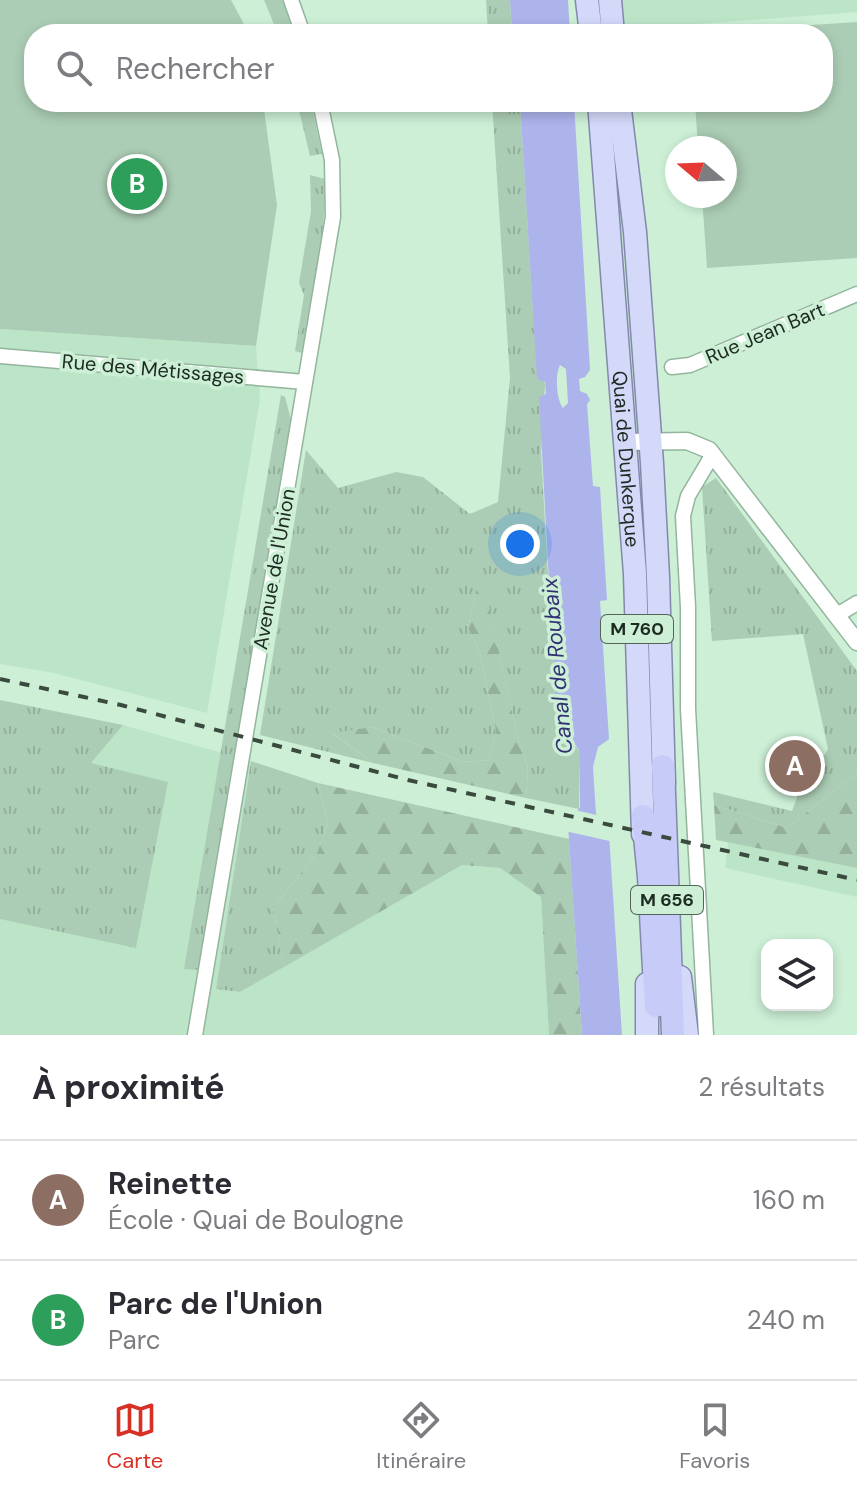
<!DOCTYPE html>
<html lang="fr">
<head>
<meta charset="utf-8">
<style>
	:root { --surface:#fff; --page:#f2f2f3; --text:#2b2b33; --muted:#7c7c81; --line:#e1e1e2; --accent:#d93025 }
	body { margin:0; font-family:"DM Sans",sans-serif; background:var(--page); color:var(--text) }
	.controls { position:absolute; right:24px; bottom:24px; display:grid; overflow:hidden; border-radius:16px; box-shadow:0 4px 12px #0003 }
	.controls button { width:72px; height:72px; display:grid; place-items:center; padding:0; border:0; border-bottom:2px solid var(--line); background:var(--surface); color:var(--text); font:40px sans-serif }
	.compass { position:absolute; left:665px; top:136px; width:72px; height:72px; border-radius:50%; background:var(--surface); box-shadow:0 4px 12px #0003; rotate:289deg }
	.you { position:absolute; left:520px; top:544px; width:28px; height:28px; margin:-20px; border:6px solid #fff; border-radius:50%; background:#1a73e8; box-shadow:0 0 0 12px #1a73e833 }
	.badge { display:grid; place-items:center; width:52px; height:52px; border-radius:50%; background:var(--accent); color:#fff; font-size:26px; font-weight:700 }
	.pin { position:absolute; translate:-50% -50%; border:4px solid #fff; box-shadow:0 2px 8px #0006 }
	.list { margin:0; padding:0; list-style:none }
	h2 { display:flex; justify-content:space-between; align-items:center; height:104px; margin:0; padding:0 32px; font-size:34px }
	h2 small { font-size:26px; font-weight:400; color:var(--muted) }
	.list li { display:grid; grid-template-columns:52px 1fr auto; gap:24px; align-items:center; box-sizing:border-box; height:120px; padding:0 32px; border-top:2px solid var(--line) }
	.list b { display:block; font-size:30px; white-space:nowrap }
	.list p { margin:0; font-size:26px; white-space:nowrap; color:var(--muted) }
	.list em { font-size:26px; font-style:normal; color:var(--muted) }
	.icon { flex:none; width:44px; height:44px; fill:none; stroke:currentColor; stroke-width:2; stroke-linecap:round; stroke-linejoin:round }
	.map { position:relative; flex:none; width:857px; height:1035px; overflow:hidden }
	.search { position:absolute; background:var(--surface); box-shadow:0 4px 12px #0003; left:24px; right:24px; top:24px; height:88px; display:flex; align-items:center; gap:20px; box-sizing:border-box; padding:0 28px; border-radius:32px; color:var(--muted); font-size:30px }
	.sheet { height:344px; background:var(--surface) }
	nav { display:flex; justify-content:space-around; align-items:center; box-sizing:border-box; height:112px; border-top:2px solid var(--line); background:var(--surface); font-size:22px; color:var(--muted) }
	nav a { display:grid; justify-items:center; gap:4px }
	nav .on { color:var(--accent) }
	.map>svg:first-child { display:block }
	.built { fill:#bce5c8 }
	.grass { fill:url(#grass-tufts) }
	.forest { fill:url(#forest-firs) }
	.green { fill:#accdb5 }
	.water { fill:#adb4ec; fill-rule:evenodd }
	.pier { fill:#ccefd6 }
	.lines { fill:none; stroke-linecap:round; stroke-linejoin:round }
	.minor-casing { stroke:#93b59d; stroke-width:17 }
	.tertiary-casing { stroke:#93b59d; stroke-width:19 }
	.primary-casing { stroke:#828aab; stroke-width:25 }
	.trunk-casing { stroke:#828aab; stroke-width:25 }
	.minor { stroke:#fff; stroke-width:14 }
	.tertiary { stroke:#fff; stroke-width:16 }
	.primary { stroke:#d4d8f9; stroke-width:22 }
	.trunk { stroke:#c6cbf7; stroke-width:22 }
	.rail { stroke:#3a4a3f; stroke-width:4; stroke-dasharray:10 10; stroke-linecap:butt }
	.labels { text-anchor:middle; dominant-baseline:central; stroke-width:7; stroke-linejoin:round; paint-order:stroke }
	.shield { fill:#ccefd6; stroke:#526557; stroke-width:2 }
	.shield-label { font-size:18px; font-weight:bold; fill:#1d2a21 }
	.street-label { font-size:20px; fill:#1d2a21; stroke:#ccefd6 }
	.water-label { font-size:22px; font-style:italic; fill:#313173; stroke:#ccefd6 }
</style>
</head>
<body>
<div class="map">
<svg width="857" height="1035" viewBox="0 0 857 1035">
	<defs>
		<pattern id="grass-tufts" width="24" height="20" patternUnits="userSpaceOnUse" patternTransform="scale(2)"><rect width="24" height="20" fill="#accdb5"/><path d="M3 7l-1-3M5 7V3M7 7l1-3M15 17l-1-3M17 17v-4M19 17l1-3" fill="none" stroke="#94b09b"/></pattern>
		<pattern id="forest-firs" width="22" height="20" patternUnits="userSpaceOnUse" patternTransform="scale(2)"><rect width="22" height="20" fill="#accdb5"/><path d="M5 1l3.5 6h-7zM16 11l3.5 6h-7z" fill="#94b09b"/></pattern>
	</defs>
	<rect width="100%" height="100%" fill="#ccefd6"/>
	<g class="built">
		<polygon points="617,0 857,0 857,12 619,30"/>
		<polygon points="0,329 256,346 260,399 207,713 54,673 0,664"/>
		<polygon points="123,725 251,761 216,989 240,992 462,865 500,868 541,896 549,1035 0,1035 0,747 90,763"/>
		<polygon points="728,842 857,868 857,897 725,868"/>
	</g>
	<g class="grass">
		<polygon points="264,0 282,0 289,14 294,34 278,34"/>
		<polygon points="486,0 510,0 512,34 488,34"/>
		<polygon points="297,102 311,102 322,154 310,156"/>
		<polygon points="492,102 520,102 533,311 545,386 541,452 557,730 571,739 579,751 579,809 526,798 528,768 516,730 481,570 468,628 480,653 496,731 489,760 464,762 372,727 333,734 373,763 260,735 306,450 338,488 396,472 423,477 470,514 498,502 510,378"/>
		<path d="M310 175 325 179C326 238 313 295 302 353L295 351 304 295 299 283 311 211Z"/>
		<polygon points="281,395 285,397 291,420 199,970 184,969"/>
		<polygon points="716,478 857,671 857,773 787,828 714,805 713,792 792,811 801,787 802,751 823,757 828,749 803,634 712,641 702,487"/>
		<polygon points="0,700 123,725 91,763 168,782 136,948 0,919"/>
		<polygon points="251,761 318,783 328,823 317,853 273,908 284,967 240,992 216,989"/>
	</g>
	<g class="forest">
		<polygon points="481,568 516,730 528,768 526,798 373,763 332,733 372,727 464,762 489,760 496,731 480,653 468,628"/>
		<polygon points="857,773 857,868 716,840 714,805 787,828"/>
		<polygon points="318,783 569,839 582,1035 549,1035 541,897 500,868 462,865 284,967 273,908 317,853 328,823"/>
	</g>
	<g class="green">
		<polygon points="0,0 231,0 243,22 246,34 34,34 34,102 263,102 277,205 256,346 0,329"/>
		<polygon points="857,22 857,258 707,268 702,196 725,196 725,148 698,148 695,102 823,102 823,34 691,33"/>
	</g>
	<g class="water">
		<polygon points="510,0 568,0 570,34 512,34"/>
		<path d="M520 102H574L590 370 585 377 579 379 580 391 587 394 590 400 587 404 593 486 600 487 607 600 600 601 609 739 598 747 593 767 596 814 609 834 622 1035H582L568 825 580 807 579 750 571 739 557 730 539 397 546 394 545 382 537 379ZM560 365 566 369 568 403 563 408C556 399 555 375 560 365Z"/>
	</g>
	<polygon class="pier" points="575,810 601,816 613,832 614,842 565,831 565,823"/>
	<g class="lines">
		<defs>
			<g id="minor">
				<polyline points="291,0 303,34"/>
				<polyline points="0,356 305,382"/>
				<polyline points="672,367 690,365 857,294"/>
				<polyline points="837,615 857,603"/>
				<polyline points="195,1035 333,217 332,160 320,102"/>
				<polyline points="706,1035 688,709 688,607 683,516 688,496 713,454"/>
			</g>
			<polyline id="tertiary" points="625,442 687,441 709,450 857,642"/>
			<g id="primary">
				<polyline points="587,0 591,34"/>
				<polyline points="610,0 613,34"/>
				<path id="s1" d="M599 102 635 574 643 834"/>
				<polyline points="619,102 635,232 652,463 658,577 664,783"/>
				<polyline points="680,977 687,1035"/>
				<polyline points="647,1035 647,984"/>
			</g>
			<g id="trunk">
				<polyline points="663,766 673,1035"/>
				<polyline points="643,816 649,877 656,1006"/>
			</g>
		</defs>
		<use href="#minor" class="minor-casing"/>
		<use href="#tertiary" class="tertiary-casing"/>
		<use href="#primary" class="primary-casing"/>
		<use href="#trunk" class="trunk-casing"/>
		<use href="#minor" class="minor"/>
		<use href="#tertiary" class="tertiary"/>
		<use href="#primary" class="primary"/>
		<use href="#trunk" class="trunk"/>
		<polyline class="rail" points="0,679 121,705 408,780 857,880"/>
	</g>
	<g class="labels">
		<g class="shield">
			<rect x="601" y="615" width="72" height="28" rx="6"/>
			<rect x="631" y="886" width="72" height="28" rx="6"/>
		</g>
		<g class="shield-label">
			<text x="637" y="629">M 760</text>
			<text x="667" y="900">M 656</text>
		</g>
		<g class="street-label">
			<text transform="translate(765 333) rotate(-23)">Rue Jean Bart</text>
			<text transform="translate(153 369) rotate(5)">Rue des Métissages</text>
			<text stroke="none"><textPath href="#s1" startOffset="358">Quai de Dunkerque</textPath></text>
			<text transform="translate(274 569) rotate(-80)">Avenue de l'Union</text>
		</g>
		<g class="water-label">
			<text transform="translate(557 666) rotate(-95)">Canal de Roubaix</text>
		</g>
	</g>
</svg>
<div class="controls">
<button><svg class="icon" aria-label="layers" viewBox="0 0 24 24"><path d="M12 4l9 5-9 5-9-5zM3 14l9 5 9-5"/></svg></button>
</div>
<svg class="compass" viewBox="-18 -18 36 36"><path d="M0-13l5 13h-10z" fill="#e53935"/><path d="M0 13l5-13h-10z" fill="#7c7c81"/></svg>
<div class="you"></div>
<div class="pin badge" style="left:795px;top:766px;background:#8d6e63">A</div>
<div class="pin badge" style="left:137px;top:184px;background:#2e9e5b">B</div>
<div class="search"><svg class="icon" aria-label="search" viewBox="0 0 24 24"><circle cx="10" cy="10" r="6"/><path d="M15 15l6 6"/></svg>Rechercher</div>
</div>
<section class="sheet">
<h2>À proximité<small>2 résultats</small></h2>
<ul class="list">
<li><span class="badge" style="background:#8d6e63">A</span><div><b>Reinette</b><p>École · Quai de Boulogne</p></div><em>160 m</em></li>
<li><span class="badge" style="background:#2e9e5b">B</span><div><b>Parc de l'Union</b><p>Parc</p></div><em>240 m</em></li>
</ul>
</section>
<nav>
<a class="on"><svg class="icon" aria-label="map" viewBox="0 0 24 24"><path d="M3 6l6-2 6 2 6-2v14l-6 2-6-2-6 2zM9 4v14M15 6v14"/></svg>Carte</a>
<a><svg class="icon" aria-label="directions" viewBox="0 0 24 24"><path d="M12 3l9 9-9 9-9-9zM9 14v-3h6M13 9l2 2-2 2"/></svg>Itinéraire</a>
<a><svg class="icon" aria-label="saved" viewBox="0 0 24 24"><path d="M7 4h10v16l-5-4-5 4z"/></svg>Favoris</a>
</nav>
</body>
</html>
